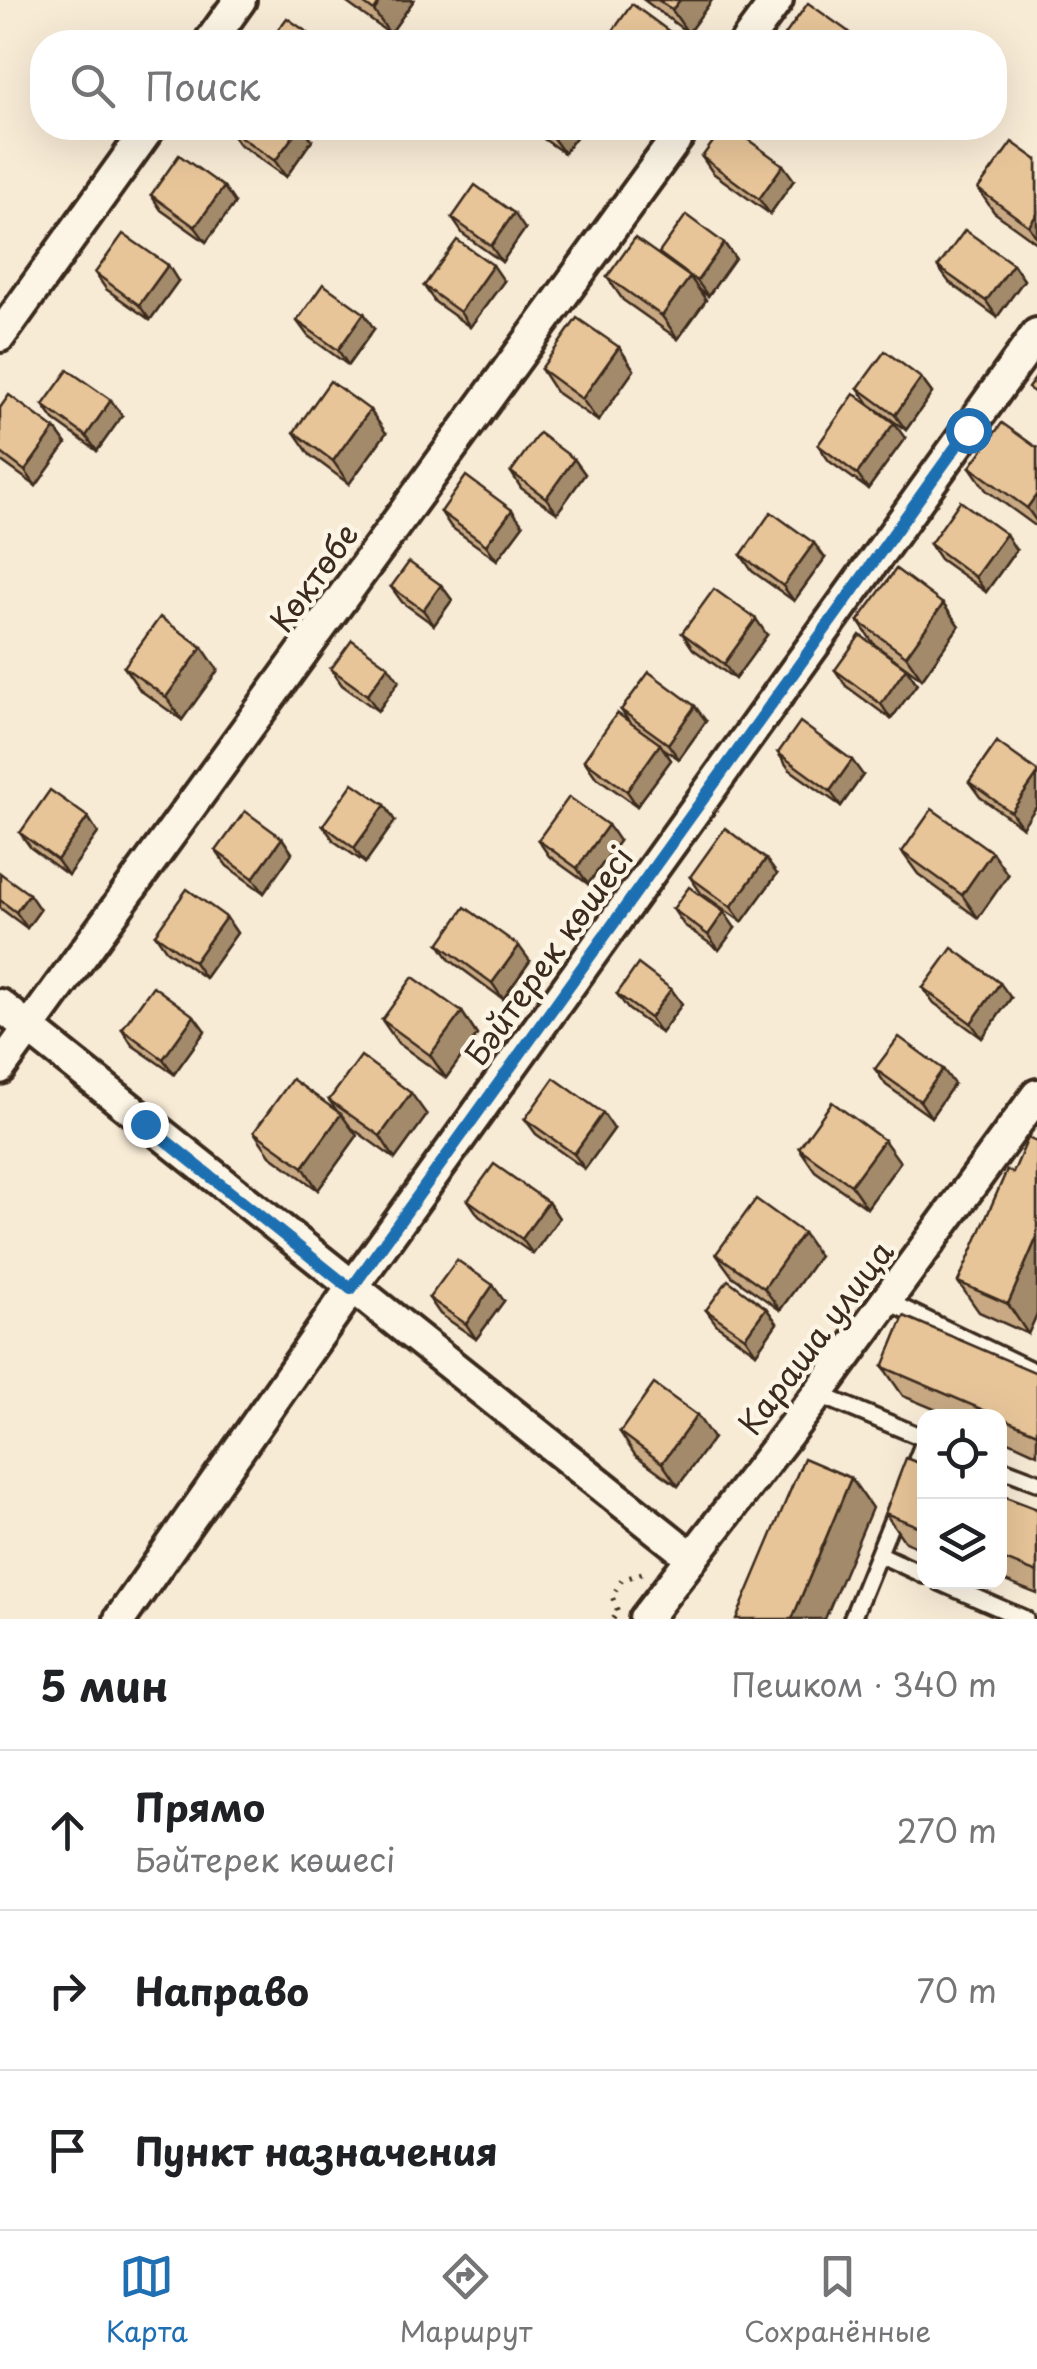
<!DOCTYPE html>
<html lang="ru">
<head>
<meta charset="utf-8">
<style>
	:root { --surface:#fff; --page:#f2f2f2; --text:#202124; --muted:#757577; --line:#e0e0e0; --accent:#1f6fb2 }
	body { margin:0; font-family:"Playpen Sans",sans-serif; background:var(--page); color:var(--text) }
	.controls { position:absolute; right:30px; bottom:30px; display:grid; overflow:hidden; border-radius:20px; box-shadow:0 10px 40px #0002 }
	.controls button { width:90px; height:90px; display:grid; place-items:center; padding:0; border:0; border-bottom:2px solid var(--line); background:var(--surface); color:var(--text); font:50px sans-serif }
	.stop { position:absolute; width:30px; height:30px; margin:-22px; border:8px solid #1f6fb2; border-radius:50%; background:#fff }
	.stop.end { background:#1f6fb2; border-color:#fff; box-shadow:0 2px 10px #0008 }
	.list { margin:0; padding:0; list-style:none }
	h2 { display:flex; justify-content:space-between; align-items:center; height:130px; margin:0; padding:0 40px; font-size:42px }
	h2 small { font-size:32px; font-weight:400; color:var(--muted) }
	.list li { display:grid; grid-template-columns:65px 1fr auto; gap:30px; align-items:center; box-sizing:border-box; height:160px; padding:0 40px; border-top:2px solid var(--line) }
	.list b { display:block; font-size:38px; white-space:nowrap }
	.list p { margin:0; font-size:32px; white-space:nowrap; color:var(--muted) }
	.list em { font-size:32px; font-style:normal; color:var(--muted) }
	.icon { flex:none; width:55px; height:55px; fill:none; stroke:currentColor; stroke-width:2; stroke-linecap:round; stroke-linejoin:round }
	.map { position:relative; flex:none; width:1037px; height:1619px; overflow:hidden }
	.search { position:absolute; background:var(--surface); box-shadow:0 10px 40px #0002; left:30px; right:30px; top:30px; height:110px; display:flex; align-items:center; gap:25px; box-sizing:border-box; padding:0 35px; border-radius:40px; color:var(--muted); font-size:38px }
	.sheet { height:610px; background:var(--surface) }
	nav { display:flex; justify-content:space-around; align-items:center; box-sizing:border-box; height:140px; border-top:2px solid var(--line); background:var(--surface); font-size:28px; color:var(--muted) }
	nav a { display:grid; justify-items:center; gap:5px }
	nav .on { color:var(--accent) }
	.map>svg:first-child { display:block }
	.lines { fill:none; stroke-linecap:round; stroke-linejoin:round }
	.service-casing { stroke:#3b2a1e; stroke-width:22 }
	.minor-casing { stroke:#3b2a1e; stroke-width:38 }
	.path { stroke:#3b2a1e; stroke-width:5; stroke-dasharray:2.5 8; stroke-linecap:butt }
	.service { stroke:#fcf5e5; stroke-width:15 }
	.minor { stroke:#fcf5e5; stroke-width:30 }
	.wall { fill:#c8a984; stroke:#3b2a1e; stroke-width:2.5 }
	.shaded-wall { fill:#a28a6b; stroke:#3b2a1e; stroke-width:2.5 }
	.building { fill:#e8c599; stroke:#3b2a1e; stroke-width:2.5 }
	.route { stroke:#1f6fb2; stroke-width:12 }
	.labels { text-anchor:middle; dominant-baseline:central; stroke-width:9; stroke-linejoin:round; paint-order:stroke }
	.street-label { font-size:32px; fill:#3b2a1e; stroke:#fcf5e5 }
</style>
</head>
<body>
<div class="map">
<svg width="1037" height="1619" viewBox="0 0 1037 1619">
	<rect width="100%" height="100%" fill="#f8ebd6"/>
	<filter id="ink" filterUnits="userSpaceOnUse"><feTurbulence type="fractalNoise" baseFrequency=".01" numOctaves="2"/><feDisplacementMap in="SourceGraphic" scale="20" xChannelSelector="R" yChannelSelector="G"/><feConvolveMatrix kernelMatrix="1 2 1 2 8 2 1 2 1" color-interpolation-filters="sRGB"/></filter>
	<g filter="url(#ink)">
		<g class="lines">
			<defs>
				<g id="service">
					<polyline points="887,1301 1037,1373"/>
					<polyline points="818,1394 924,1438"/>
					<polyline points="1000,1468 1037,1482"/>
					<polyline points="909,1480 924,1442"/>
					<polyline points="879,1554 924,1575"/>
					<polyline points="940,1582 1025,1619"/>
					<polyline points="852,1619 898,1506"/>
				</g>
				<g id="minor">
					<polyline points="210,42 240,0"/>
					<polyline points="746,42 777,0"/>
					<polyline points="0,336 149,128"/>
					<polyline points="0,1005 690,1556"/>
					<polyline points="0,1068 684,128"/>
					<polyline points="120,1619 351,1289 1037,334"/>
					<polyline points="645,1619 818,1394 1037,1095"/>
				</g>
			</defs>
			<use href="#service" class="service-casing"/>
			<use href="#minor" class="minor-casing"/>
			<polyline class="path" points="613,1619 618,1612 612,1596 622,1580 642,1573"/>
			<use href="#service" class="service"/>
			<use href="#minor" class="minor"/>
		</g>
		<g class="wall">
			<polygon points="343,0 414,0 390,34"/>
			<polygon points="644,0 712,0 688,33"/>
			<polygon points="228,128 312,140 286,177 238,143"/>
			<polygon points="528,128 583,128 564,153"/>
			<polygon points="702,157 794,180 770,214 713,173"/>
			<polygon points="1037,160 1037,243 994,212 978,189"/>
			<polygon points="224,187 235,203 206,242 161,210 151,195"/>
			<polygon points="452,218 525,229 502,262 463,234"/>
			<polygon points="724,243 735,258 708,296 699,290 706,300 678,339 623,300 607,277 661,256"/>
			<polygon points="1013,264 1024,280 997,317 949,282 938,267"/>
			<polygon points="95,273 178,281 150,320 106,289"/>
			<polygon points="504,281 470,327 435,302 424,286"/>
			<polygon points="297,321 374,329 348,365 308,336"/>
			<polygon points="619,347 634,370 598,421 556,392 541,369"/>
			<polygon points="921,378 932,393 906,430 869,404 858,388"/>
			<polygon points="43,405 122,416 97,451 54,420"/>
			<polygon points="0,408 55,429 66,444 36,486 0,460"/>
			<polygon points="294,432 386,433 349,484 310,455"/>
			<polygon points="905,438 868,489 829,461 818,445"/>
			<polygon points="1037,448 1037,527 986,490 970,467"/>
			<polygon points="574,459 585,474 557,513 521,488 511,472"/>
			<polygon points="441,512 523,525 497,560 451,527"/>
			<polygon points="930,544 1016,550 986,592 940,559"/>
			<polygon points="741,555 825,558 794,601 752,571"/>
			<polygon points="441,585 452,600 434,625 402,602 391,587"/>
			<polygon points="943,604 959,626 922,679 874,644 858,621"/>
			<polygon points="682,633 767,635 735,679 693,649"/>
			<polygon points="124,667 218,670 182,720 140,690"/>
			<polygon points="906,668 917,684 891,719 846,686 835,670"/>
			<polygon points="331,669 399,681 378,711 342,685"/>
			<polygon points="621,710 706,721 679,759 663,748 671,760 637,806 595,776 584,760 629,722"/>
			<polygon points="997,742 1022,827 980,797 969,782"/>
			<polygon points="778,753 863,775 841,806 789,769"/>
			<polygon points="395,821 365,863 334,841 323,825"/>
			<polygon points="20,833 98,833 68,875 31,848"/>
			<polygon points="282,838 292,853 264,893 227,866 216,851"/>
			<polygon points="538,840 619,841 588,884 549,856"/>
			<polygon points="902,852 1008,875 978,918 918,874"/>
			<polygon points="0,873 40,910 27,928 0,908"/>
			<polygon points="777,874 742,922 701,893 690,877"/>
			<polygon points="673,909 735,928 719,950 684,925"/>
			<polygon points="226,917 237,933 205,978 166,950 155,934"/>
			<polygon points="439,944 530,961 503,999 450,960"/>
			<polygon points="923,988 1011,998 982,1038 934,1003"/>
			<polygon points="671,989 682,1004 661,1033 628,1009 617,994"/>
			<polygon points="462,1012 477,1035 446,1078 398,1043 382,1020"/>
			<polygon points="194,1016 205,1031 174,1074 132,1045 122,1029"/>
			<polygon points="875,1069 954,1084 931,1117 886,1085"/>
			<polygon points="329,1100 427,1115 395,1159 349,1126 357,1136 318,1190 270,1155 254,1132 337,1111"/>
			<polygon points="525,1119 614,1129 585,1169 536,1134"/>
			<polygon points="1037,1142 1037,1314 1028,1334 979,1312 958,1282 1013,1173"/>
			<polygon points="799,1148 900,1162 867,1208 815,1171"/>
			<polygon points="468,1200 548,1202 559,1218 533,1254 479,1216"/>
			<polygon points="716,1254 819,1256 780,1310 732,1276"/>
			<polygon points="429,1298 504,1301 476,1339 440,1314"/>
			<polygon points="766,1308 777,1323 756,1353 717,1325 706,1310"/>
			<polygon points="883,1367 1037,1373 1037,1454 1000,1437 1000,1416 951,1416 903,1396"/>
			<polygon points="620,1432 713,1438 678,1486 635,1455"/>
			<polygon points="924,1465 924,1550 905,1542 885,1513"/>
			<polygon points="1000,1495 1037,1509 1037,1594 1000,1579"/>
		</g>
		<g class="shaded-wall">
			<polygon points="381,0 414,0 390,34 374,11"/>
			<polygon points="680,0 712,0 688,33 672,10"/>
			<polygon points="670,32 678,42 662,42"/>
			<polygon points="849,32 856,42 842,42"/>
			<polygon points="299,128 304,128 312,140 286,177 275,161"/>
			<polygon points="561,128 583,128 564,153 553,138"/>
			<polygon points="783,165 794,180 770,214 759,199"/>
			<polygon points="224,187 235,203 206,242 195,227"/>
			<polygon points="514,213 525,229 502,262 491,246"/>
			<polygon points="1037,214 1037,238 1029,226"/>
			<polygon points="724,243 735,258 708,296 697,281"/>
			<polygon points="1013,264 1024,280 997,317 986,301"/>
			<polygon points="168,265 178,281 150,320 139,305"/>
			<polygon points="493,265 504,281 470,327 460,312"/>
			<polygon points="690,277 706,300 678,339 662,316"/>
			<polygon points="364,313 374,329 348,365 338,350"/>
			<polygon points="619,347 634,370 598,421 582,399"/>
			<polygon points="921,378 932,393 906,430 895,415"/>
			<polygon points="111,400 122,416 97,451 86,436"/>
			<polygon points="370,410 386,433 349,484 333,461"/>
			<polygon points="894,423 905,438 868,489 857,474"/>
			<polygon points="55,429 66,444 36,486 25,471"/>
			<polygon points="574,459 585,474 557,513 546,498"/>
			<polygon points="1037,494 1037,522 1027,508"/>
			<polygon points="512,510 523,525 497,560 486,545"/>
			<polygon points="1006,534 1016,550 986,592 975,577"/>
			<polygon points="814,543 825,558 794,601 783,586"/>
			<polygon points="441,585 452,600 434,625 423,610"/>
			<polygon points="943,604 959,626 922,679 906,656"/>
			<polygon points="756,619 767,635 735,679 724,664"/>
			<polygon points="202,647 218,670 182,720 166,697"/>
			<polygon points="388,666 399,681 378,711 367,695"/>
			<polygon points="906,668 917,684 891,719 881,704"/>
			<polygon points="695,706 706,721 679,759 668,744"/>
			<polygon points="660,744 671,760 637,806 627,791"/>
			<polygon points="852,760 863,775 841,806 830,791"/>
			<polygon points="1037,775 1037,806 1022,827 1011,812"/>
			<polygon points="385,805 395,821 365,863 354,848"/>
			<polygon points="88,817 98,833 68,875 57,860"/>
			<polygon points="608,825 619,841 588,884 577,868"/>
			<polygon points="282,838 292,853 264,893 253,878"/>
			<polygon points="992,852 1008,875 978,918 962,895"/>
			<polygon points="766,859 777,874 742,922 731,907"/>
			<polygon points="29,894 40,910 27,928 16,912"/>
			<polygon points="724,912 735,928 719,950 708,935"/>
			<polygon points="226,917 237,933 205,978 194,962"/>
			<polygon points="519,946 530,961 503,999 492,983"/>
			<polygon points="1000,983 1011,998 982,1038 971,1023"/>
			<polygon points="671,989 682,1004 661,1033 650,1018"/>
			<polygon points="462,1012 477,1035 446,1078 430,1055"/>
			<polygon points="194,1016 205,1031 174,1074 163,1059"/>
			<polygon points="943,1069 954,1084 931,1117 920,1101"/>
			<polygon points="411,1093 427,1115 395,1159 380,1136"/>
			<polygon points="603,1113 614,1129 585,1169 574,1154"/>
			<polygon points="341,1114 357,1136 318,1190 303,1167"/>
			<polygon points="884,1140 900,1162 867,1208 851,1185"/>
			<polygon points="548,1202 559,1218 533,1254 522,1239"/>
			<polygon points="803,1233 819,1256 780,1310 764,1288"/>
			<polygon points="1037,1237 1037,1314 1028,1334 1008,1304"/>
			<polygon points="493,1285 504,1301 476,1339 466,1324"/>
			<polygon points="766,1308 777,1323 756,1353 745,1337"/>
			<polygon points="697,1415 713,1438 678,1486 662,1463"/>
			<polygon points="851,1478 872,1508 825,1619 792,1619"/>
		</g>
		<g class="building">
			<polygon points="359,0 381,0 374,11"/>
			<polygon points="658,0 680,0 672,10"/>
			<polygon points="808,3 849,32 842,42 780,42"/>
			<polygon points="632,4 670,32 662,42 605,42"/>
			<polygon points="287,18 321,42 269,42"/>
			<polygon points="228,128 299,128 275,161"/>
			<polygon points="539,128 561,128 553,138"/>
			<polygon points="723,128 732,128 783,165 759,199 702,157"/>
			<polygon points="1012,142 1037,160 1037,214 1029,226 978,189"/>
			<polygon points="179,155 224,187 195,227 151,195"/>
			<polygon points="475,185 514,213 491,246 452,218"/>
			<polygon points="686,215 724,243 697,281 659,253"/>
			<polygon points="965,230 1013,264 986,301 938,267"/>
			<polygon points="123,234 168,265 139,305 95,273"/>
			<polygon points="635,238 690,277 662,316 607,277"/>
			<polygon points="457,240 493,265 460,312 424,286"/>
			<polygon points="323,284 364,313 338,350 297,321"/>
			<polygon points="577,318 619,347 582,399 541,369"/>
			<polygon points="885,351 921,378 895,415 858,388"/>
			<polygon points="68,370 111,400 86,436 43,405"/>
			<polygon points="1037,376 1037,394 1028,388"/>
			<polygon points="330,381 370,410 333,461 294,432"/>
			<polygon points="854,394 894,423 857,474 818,445"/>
			<polygon points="9,395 55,429 25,471 0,452 0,408"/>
			<polygon points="1002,423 1037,448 1037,494 1027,508 970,467"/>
			<polygon points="539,433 574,459 546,498 511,472"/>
			<polygon points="466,476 512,510 486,545 441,512"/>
			<polygon points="960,501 1006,534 975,577 930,544"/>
			<polygon points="771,512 814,543 783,586 741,555"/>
			<polygon points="409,562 441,585 423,610 391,587"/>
			<polygon points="896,569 943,604 906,656 858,621"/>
			<polygon points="714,589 756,619 724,664 682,633"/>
			<polygon points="160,617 202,647 166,697 124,667"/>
			<polygon points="860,635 906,668 881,704 835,670"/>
			<polygon points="352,640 388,666 367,695 331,669"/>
			<polygon points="649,672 695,706 668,744 621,710"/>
			<polygon points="617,713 660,744 627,791 584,760"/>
			<polygon points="800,722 852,760 830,791 778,753"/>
			<polygon points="997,742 1037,771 1037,775 1011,812 969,782"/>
			<polygon points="353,783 385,805 354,848 323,825"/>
			<polygon points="50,790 88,817 57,860 20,833"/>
			<polygon points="569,797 608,825 577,868 538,840"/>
			<polygon points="932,809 992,852 962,895 902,852"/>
			<polygon points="245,811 282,838 253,878 216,851"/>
			<polygon points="725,828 766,859 731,907 690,877"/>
			<polygon points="0,873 29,894 16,912 0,900"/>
			<polygon points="689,887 724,912 708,935 673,909"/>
			<polygon points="187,889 226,917 194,962 155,934"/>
			<polygon points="465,907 519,946 492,983 439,944"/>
			<polygon points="952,948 1000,983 971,1023 923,988"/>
			<polygon points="638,964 671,989 650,1018 617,994"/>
			<polygon points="413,977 462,1012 430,1055 382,1020"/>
			<polygon points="153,986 194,1016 163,1059 122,1029"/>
			<polygon points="899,1037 943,1069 920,1101 875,1069"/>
			<polygon points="361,1056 411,1093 380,1136 329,1100"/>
			<polygon points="554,1078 603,1113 574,1154 525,1119"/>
			<polygon points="292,1079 341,1114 303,1167 254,1132"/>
			<polygon points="832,1102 884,1140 851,1185 799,1148"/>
			<polygon points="1028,1138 1037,1142 1037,1237 1008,1304 958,1282 1007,1170 1013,1173"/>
			<polygon points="494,1164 548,1202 522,1239 468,1200"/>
			<polygon points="756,1199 803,1233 764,1288 716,1254"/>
			<polygon points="457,1260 493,1285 466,1324 429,1298"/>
			<polygon points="728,1280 766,1308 745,1337 706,1310"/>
			<polygon points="904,1316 1037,1373 1037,1433 883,1367"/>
			<polygon points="654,1384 697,1415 662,1463 620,1432"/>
			<polygon points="804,1458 851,1478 792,1619 736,1619"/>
			<polygon points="906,1458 924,1465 924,1529 885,1513"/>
			<polygon points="1000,1495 1037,1509 1037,1573 1000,1558"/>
		</g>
	</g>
	<g class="lines" filter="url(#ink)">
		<polyline class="route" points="145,1124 351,1289 968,430"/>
	</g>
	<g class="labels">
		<g class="street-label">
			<text transform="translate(313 577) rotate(-54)">Көктөбе</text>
			<text transform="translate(548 955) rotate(-54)">Бәйтерек көшесі</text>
			<text transform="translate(815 1337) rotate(-53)">Караша улица</text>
		</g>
	</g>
</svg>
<div class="controls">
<button><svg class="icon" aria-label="locate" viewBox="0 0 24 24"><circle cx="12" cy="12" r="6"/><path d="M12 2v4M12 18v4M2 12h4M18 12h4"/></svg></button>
<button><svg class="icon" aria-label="layers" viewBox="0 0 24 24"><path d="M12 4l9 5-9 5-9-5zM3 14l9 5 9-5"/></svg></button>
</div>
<div class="stop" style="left:968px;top:430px"></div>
<div class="stop end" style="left:145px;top:1124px"></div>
<div class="search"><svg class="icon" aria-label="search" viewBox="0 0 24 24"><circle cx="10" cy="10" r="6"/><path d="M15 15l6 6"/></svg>Поиск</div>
</div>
<section class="sheet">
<h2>5 мин<small>Пешком · 340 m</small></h2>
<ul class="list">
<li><svg class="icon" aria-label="ahead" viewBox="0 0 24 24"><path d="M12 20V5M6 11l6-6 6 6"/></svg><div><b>Прямо</b><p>Бәйтерек көшесі</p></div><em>270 m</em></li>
<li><svg class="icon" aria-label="right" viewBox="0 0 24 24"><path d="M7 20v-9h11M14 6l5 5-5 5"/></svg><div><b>Направо</b></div><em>70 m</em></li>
<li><svg class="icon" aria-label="arrive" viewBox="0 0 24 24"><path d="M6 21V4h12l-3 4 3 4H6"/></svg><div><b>Пункт назначения</b></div></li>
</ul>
</section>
<nav>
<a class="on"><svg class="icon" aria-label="map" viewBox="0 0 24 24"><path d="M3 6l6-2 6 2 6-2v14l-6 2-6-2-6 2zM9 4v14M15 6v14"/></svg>Карта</a>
<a><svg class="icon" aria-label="directions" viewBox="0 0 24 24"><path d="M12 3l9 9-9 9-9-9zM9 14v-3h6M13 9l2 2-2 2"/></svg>Маршрут</a>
<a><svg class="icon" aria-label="saved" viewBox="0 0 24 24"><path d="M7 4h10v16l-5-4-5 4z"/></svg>Сохранённые</a>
</nav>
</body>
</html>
